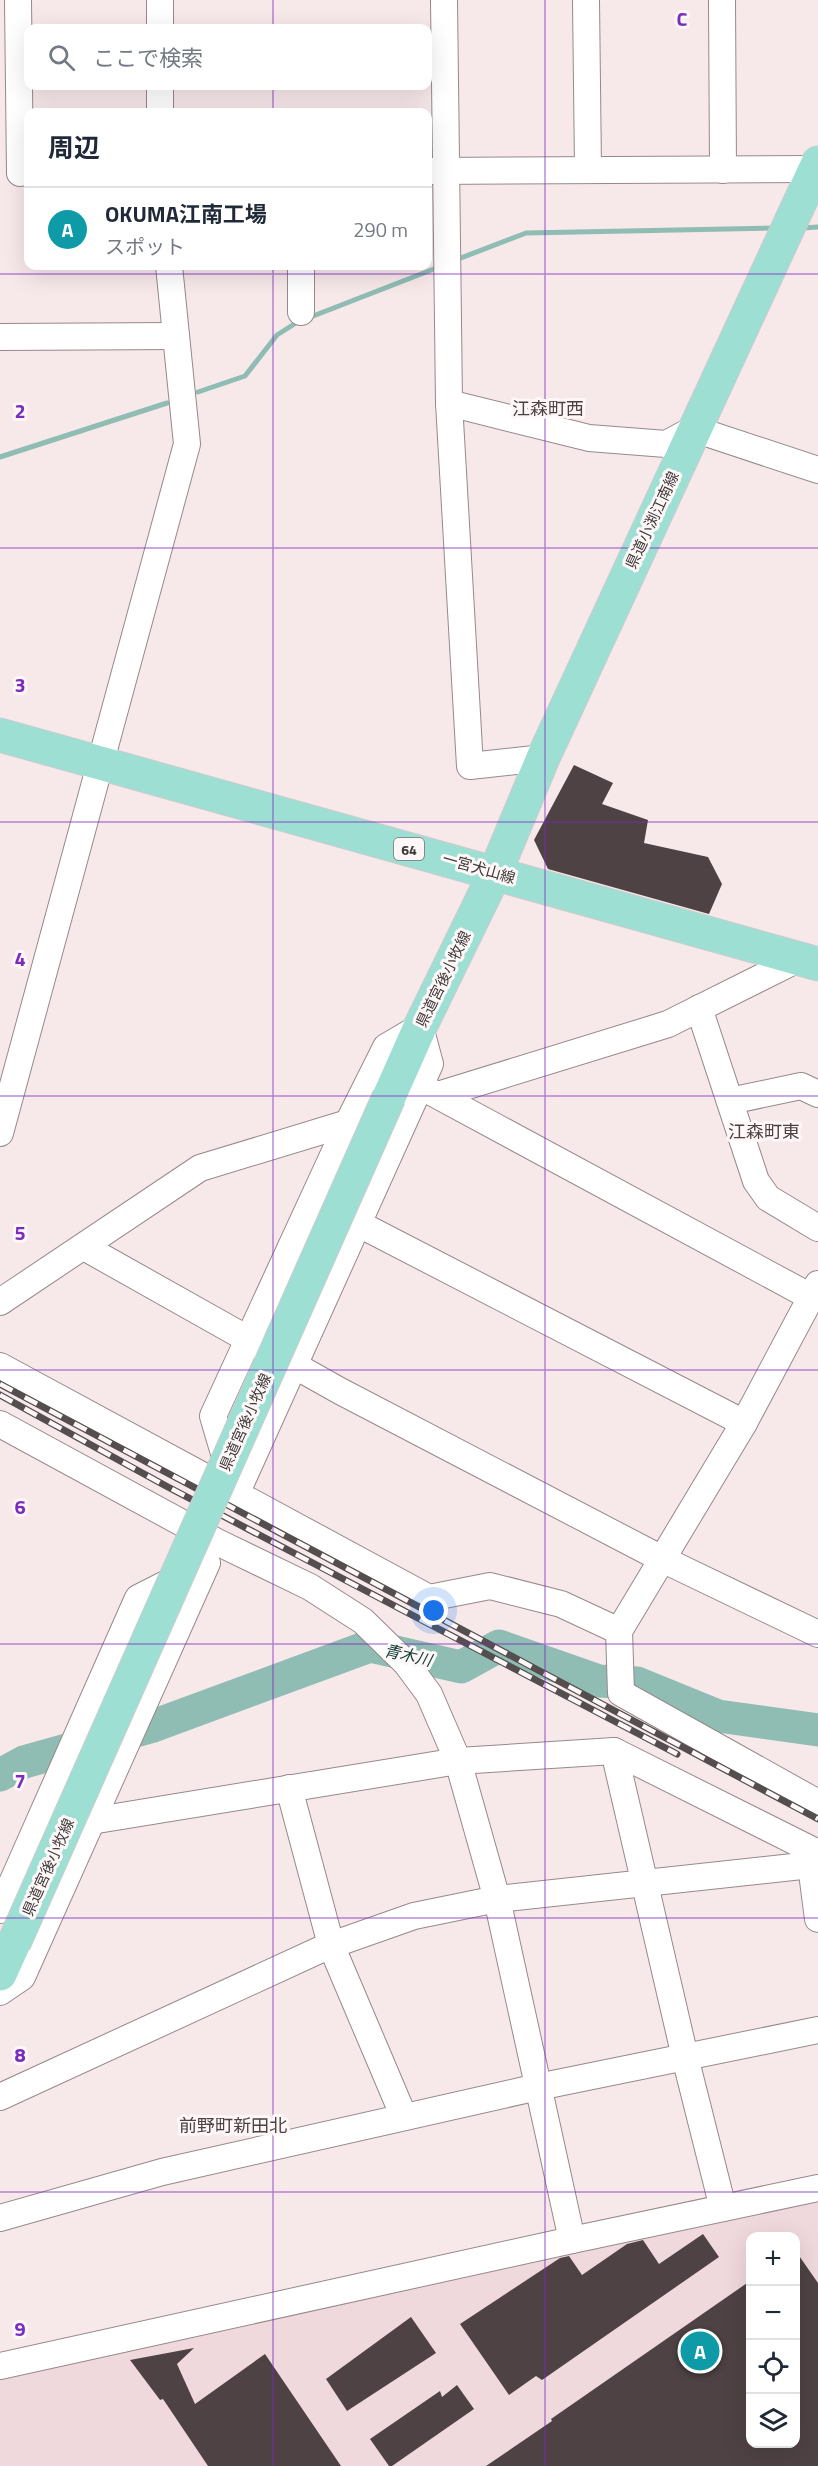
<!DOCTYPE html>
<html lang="ja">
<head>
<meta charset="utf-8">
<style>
	:root { --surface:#fff; --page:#f6f6f7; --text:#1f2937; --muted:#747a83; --line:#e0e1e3; --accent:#d93025 }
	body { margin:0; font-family:"Titillium Web","Noto Sans JP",sans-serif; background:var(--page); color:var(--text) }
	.controls { position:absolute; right:18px; bottom:18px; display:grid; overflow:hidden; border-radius:12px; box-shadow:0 6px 24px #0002 }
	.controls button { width:54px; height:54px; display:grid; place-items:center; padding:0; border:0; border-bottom:2px solid var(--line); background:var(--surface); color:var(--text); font:30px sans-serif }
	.you { position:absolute; left:434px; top:1611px; width:21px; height:21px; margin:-15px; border:4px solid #fff; border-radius:50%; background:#1a73e8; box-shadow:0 0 0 9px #1a73e833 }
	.badge { display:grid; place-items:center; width:39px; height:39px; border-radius:50%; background:var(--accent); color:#fff; font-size:20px; font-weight:700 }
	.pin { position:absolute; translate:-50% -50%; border:3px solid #fff; box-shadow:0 2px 6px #0006 }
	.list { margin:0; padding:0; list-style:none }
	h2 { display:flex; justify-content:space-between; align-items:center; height:78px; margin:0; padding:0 24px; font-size:26px }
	h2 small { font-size:20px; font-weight:400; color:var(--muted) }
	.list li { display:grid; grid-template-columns:39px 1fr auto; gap:18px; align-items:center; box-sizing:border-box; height:84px; padding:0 24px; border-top:2px solid var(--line) }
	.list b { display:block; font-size:22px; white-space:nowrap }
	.list p { margin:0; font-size:20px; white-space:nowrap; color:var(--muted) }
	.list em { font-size:20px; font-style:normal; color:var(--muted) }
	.icon { flex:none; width:33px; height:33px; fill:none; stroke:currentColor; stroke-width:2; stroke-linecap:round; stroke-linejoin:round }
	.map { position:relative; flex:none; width:818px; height:2466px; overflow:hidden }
	.search { position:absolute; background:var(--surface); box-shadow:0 6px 24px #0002; left:24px; top:24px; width:408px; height:66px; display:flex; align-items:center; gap:15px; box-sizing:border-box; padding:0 21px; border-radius:12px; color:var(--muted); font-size:22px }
	.panel { position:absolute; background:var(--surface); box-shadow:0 6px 24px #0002; left:24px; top:108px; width:408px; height:162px; border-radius:12px }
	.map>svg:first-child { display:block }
	.built { fill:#f0d9dd; fill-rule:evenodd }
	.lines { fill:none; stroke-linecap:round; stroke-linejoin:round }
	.stream { stroke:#8fbcb3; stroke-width:5 }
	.river { stroke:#8fbcb3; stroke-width:33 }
	.building { fill:#4e4244 }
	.minor-casing { stroke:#97898b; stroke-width:28 }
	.major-casing { stroke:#cdcccc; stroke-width:35 }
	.minor { stroke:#fff; stroke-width:26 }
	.major { stroke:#9edfd4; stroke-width:33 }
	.rail-casing { stroke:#554e4f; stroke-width:7 }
	.rail { stroke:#fef7f8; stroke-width:4.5; stroke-dasharray:14; stroke-linecap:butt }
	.major-bridge-casing { stroke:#cdcccc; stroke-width:35; stroke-linecap:butt }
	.major-bridge { stroke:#9edfd4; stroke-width:33 }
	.grid { fill:none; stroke:#7b2cbf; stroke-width:1.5; stroke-opacity:0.55 }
	.labels { text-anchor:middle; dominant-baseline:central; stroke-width:6; stroke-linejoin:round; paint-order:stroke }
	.shield { fill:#fef7f8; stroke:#787273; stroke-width:1.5 }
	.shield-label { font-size:14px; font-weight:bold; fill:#3f393a }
	.street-label { font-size:15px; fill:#3f393a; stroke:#fef7f8 }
	.water-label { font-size:16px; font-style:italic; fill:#123b35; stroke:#fef7f8 }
	.quarter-label { font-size:18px; fill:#4d4143; stroke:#fef7f8 }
	.grid-label { font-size:20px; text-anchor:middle; font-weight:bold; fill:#7b2cbf; stroke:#fef7f8; stroke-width:6; stroke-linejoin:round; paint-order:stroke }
</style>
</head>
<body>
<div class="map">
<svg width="818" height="2466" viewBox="0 0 818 2466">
	<rect width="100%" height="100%" fill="#f7e8ea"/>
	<path class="built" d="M818 2198V2466H0V2376ZM750 2236H796V2444H750Z"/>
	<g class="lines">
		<g class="stream">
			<polyline points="802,228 818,227"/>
			<polyline points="453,261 526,233 774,228"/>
			<polyline points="308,318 439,267"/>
			<polyline points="198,392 245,376 277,335 299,321"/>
			<polyline points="0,457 167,403"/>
		</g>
		<polyline class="river" points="0,1775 24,1762 153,1726 370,1646 461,1667 499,1646 599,1681 637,1683 718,1716 818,1730"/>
	</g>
	<g class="building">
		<polygon points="574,765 613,783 602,804 648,820 644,843 708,857 722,884 709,914 548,869 534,840"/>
		<polygon points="703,2234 719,2257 542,2380 536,2376 509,2395 460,2324 560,2258 569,2256 582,2275 627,2244 643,2240 659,2264"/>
		<polygon points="795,2250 818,2283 818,2466 486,2466 552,2421 551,2419 750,2281 750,2444 795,2444"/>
		<polygon points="411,2317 436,2353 347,2411 326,2379"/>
		<polygon points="194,2348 177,2364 195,2404 265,2354 341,2466 208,2466 163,2399 160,2400 130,2360"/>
		<polygon points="457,2385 474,2409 392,2466 389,2466 370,2439 440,2391 442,2397"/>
	</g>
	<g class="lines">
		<defs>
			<g id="minor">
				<polyline points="18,0 20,173"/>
				<polyline points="160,0 160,28"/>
				<polyline points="444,0 449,403 470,766 543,758"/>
				<polyline points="586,0 588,169"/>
				<polyline points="722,0 723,170"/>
				<polyline points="160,86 160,112"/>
				<polyline points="428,171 816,169"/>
				<polyline points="301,266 301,312"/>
				<polyline points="0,337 176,336"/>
				<polyline points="449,403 589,438 666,444 694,429 818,470"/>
				<polyline points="699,1008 756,1181 768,1198 818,1228"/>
				<polygon points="420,1027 430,1064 236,1494 213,1416 348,1123 386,1047"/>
				<polyline points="420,1086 811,1297"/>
				<polyline points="438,1095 668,1024 798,959"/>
				<polyline points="730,1101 801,1086 818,1094"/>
				<polyline points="0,1133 187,444 169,266"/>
				<polyline points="359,1224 744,1423"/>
				<polyline points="84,1247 340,1391 664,1560 818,1634"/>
				<polyline points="0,1302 200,1168 348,1123"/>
				<polyline points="0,1366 429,1598 490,1586 561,1604 619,1631 744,1423 818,1284"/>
				<polyline points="0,1424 217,1542 310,1587 363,1621 406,1663 429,1694 458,1761 497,1899 572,2240"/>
				<polyline points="619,1631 621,1693 818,1803"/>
				<polyline points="614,1751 685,2057 723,2208"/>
				<polyline points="289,1788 331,1945 404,2117"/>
				<polyline points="91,1821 458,1761 614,1751 818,1853"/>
				<polyline points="817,1852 811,1865 818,1919"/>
				<polyline points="0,1910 138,1598 207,1563 22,1977 0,1992"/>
				<polyline points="0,2097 326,1947 414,1916 497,1899 811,1865"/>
				<polyline points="0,2218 162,2172 538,2087 818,2030"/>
				<polyline points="0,2366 572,2240 818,2188"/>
			</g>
			<g id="major">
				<polyline points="0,735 818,964"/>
				<polyline points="389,1097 420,1027 495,873 543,758 818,163"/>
				<polyline points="0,1974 14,1943"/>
			</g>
		</defs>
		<use href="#minor" class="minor-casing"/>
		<use href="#major" class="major-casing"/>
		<use href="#minor" class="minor"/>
		<use href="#major" class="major"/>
		<defs>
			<g id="rail">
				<polyline points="0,1384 818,1819"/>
				<polyline points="0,1395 166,1486 677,1754"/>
			</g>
		</defs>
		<use href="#rail" class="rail-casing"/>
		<use href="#rail" class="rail"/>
		<defs>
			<polyline id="major-bridge" points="14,1943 389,1097"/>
		</defs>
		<use href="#major-bridge" class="major-bridge-casing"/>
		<use href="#major-bridge" class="major-bridge"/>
	</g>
	<path class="grid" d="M273 0V28M545 0V2466M273 86V112M273 266V2466M0 274H818M0 548H818M0 822H818M0 1096H818M0 1370H818M0 1644H818M0 1918H818M0 2192H818"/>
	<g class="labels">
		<rect class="shield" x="394" y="838" width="30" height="22" rx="4.5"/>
		<g class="shield-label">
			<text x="409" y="849">64</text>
		</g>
		<g class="street-label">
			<text transform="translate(652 520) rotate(-65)">県道小渕江南線</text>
			<text transform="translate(479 868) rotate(16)">一宮犬山線</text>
			<text transform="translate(443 979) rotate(-64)">県道宮後小牧線</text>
			<text transform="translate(245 1422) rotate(-66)">県道宮後小牧線</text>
			<text transform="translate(48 1867) rotate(-66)">県道宮後小牧線</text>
		</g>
		<g class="water-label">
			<text transform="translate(408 1655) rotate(13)">青木川</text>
		</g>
		<g class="quarter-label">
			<text x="548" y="408">江森町西</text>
			<text x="764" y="1131">江森町東</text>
			<text x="233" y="2125">前野町新田北</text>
		</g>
	</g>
	<g class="grid-label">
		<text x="682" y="26">C</text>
		<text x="20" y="418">2</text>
		<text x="20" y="692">3</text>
		<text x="20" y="966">4</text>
		<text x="20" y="1240">5</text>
		<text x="20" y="1514">6</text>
		<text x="20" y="1788">7</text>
		<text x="20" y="2062">8</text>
		<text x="20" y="2336">9</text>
	</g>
</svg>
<div class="controls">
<button>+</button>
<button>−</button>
<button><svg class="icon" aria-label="locate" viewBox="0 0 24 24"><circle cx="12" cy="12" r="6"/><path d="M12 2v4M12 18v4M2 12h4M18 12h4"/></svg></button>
<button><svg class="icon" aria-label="layers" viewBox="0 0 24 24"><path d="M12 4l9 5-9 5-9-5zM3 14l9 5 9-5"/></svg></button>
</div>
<div class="you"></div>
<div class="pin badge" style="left:700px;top:2351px;background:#0f9aa8">A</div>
<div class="search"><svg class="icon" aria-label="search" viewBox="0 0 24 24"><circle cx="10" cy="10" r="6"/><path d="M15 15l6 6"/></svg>ここで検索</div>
<section class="panel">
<h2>周辺<small></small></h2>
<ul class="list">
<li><span class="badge" style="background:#0f9aa8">A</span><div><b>OKUMA江南工場</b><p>スポット</p></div><em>290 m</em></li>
</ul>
</section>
</div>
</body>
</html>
